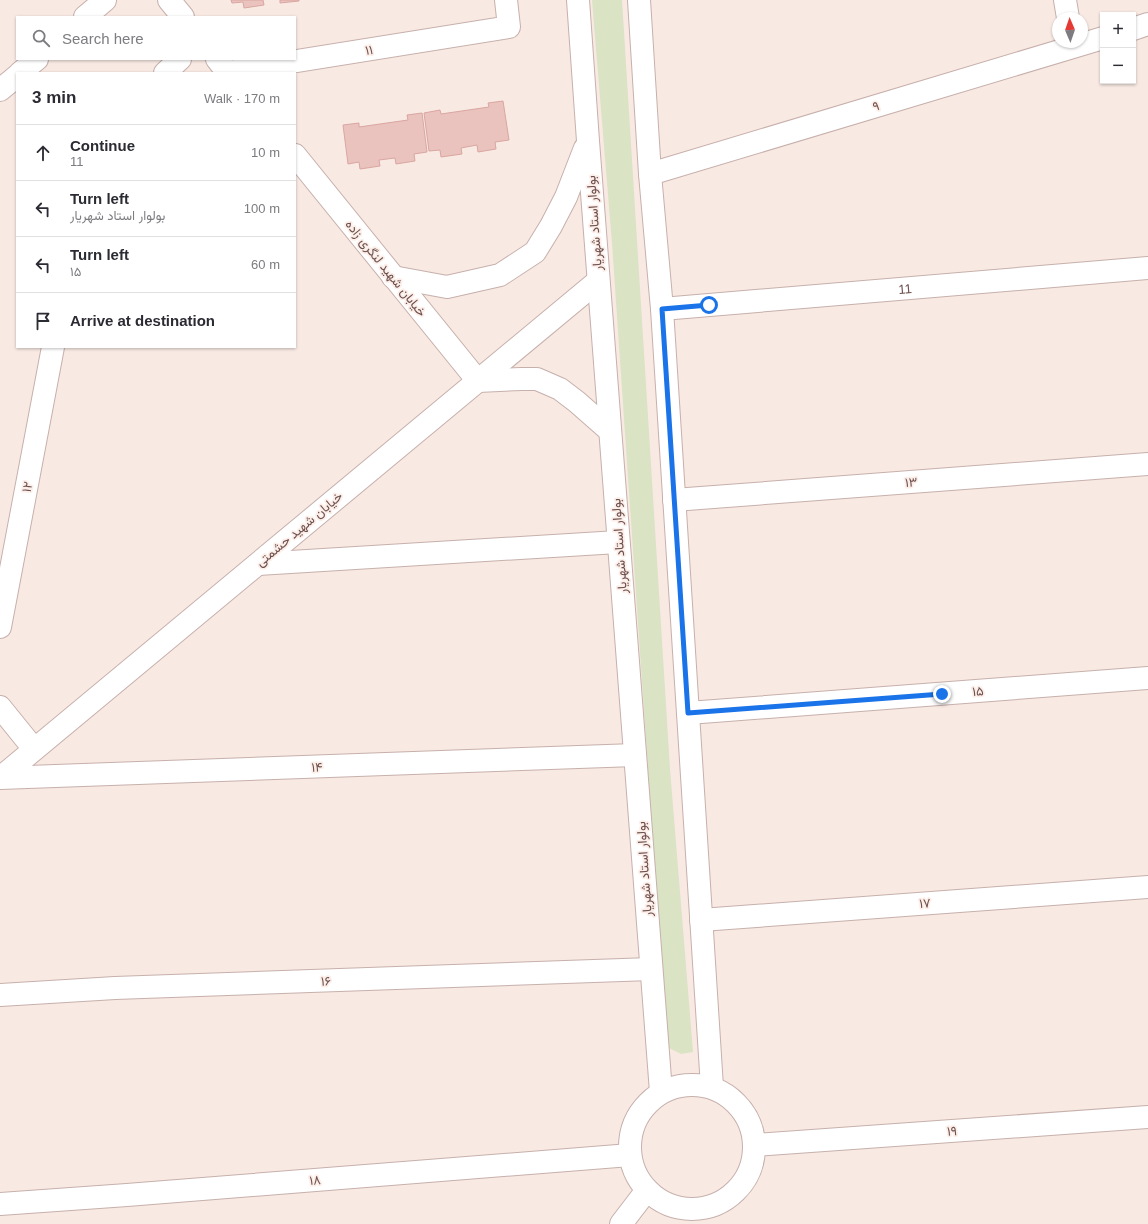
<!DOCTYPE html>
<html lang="en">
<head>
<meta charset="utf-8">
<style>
	:root { --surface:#fff; --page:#f7f7f7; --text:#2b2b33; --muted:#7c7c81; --line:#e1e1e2 }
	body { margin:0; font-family:Arial,Vazirmatn,sans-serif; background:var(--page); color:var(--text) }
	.controls { position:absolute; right:12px; top:12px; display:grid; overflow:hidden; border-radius:0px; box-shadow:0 1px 3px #0004 }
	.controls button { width:36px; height:36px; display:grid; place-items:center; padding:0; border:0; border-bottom:1px solid var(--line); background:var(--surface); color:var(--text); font:20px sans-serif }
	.compass { position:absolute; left:1052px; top:12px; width:36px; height:36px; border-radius:50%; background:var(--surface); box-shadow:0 1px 3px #0004; rotate:358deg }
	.stop { position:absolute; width:12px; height:12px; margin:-9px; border:3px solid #1a73e8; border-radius:50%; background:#fff }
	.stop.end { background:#1a73e8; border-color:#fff; box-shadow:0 1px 4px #0008 }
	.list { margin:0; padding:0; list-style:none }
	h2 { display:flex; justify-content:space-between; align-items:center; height:52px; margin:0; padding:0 16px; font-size:17px }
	h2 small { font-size:13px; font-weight:400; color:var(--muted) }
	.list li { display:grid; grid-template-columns:26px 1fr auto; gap:12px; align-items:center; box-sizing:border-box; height:56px; padding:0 16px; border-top:1px solid var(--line) }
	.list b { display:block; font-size:15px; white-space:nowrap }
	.list p { margin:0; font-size:13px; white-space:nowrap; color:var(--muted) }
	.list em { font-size:13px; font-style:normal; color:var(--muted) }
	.icon { flex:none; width:22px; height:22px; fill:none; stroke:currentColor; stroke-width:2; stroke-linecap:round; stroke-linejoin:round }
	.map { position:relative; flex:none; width:1148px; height:1224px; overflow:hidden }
	.search { position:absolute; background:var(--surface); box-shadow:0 1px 3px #0004; left:16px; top:16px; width:280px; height:44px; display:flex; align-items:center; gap:10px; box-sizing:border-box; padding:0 14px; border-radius:0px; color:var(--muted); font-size:15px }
	.panel { position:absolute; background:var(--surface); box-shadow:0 1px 3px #0004; left:16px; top:72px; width:280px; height:276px; border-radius:0px }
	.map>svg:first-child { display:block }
	.green { fill:#dae3c4 }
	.building { fill:#eac3be; stroke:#daa6a1 }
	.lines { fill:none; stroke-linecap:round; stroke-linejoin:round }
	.minor-casing { stroke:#c7b0ac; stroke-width:24 }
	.tertiary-casing { stroke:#c7b0ac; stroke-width:24 }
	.minor { stroke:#fff; stroke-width:22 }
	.tertiary { stroke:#fff; stroke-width:22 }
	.route { stroke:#1a73e8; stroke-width:5 }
	.labels { text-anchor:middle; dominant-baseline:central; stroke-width:3.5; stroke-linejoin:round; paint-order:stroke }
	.street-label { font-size:13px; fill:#6c4e4d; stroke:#fceee8 }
</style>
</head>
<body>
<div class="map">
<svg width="1148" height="1224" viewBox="0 0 1148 1224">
	<rect width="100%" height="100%" fill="#f8e9e3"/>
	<polygon class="green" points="592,0 622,0 670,769 693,1052 681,1054 667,1047 612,243"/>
	<g class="building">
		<polygon points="231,0 263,0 264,5 244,8 243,2 232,3"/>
		<polygon points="280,0 299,0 299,1 280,3"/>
		<polygon points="503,101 509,140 495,142 496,149 478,152 477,145 461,148 462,154 441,157 440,150 429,151 424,113 440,110 441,114 489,107 488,103"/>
		<polygon points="422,113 427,152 414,154 415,161 396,164 395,158 379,160 380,166 360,169 359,162 348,164 343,125 359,123 359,127 408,120 407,115"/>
	</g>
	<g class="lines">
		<defs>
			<g id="minor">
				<polyline points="1065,0 1068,18"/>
				<polyline points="85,17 105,0"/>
				<polyline points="228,72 509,27 506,0"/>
				<polyline points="20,73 37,59"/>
				<polyline points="165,73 180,59"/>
				<polyline points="0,90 17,76"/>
				<path id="s1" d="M662 309 1148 268"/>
				<polyline points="674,500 1148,464"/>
				<polyline points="258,564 618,542"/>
				<polyline points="0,627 53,347"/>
				<polyline points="0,707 34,749"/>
				<polyline points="688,713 1148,678"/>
				<polyline points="0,778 635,755"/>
				<polyline points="701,920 1148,887"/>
				<polyline points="0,995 115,988 651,969"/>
				<polyline points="755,1145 1148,1117"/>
				<polyline points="0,1204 127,1195 630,1155"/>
			</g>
			<g id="tertiary">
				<polyline points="169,0 183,17"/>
				<polyline points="578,0 588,141 661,1092"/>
				<polyline points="639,0 650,174 662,309 712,1087"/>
				<polyline points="1133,29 1148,24"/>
				<polyline points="217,59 228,73"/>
				<polyline points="295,155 478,381 521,379 537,379 560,389 577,402 610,431"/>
				<polyline points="650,174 1103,38"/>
				<polyline points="393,277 447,287 500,275 535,252 551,226 566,197 585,148"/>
				<polyline points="0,778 598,281"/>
				<circle cx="692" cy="1147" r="62"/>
				<polyline points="621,1224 647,1190"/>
			</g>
		</defs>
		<use href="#minor" class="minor-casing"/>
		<use href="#tertiary" class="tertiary-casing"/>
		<use href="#minor" class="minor"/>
		<use href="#tertiary" class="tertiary"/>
	</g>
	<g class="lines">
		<polyline class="route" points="709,305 662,309 688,713 942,694"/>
	</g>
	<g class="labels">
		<g class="street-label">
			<text transform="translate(369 50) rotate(-9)">۱۱</text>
			<text transform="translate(876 106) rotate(-17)">۹</text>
			<text transform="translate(594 223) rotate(-94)">بولوار استاد شهریار</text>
			<text transform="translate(386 268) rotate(51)">خیابان شهید لنگری زاده</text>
			<text stroke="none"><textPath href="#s1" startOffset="244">11</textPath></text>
			<text transform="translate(911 482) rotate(-4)">۱۳</text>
			<text transform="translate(27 487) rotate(-79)">۱۲</text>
			<text transform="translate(299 529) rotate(-40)">خیابان شهید حشمتی</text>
			<text transform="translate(619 546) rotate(-94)">بولوار استاد شهریار</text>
			<text transform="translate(978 691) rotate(-4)">۱۵</text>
			<text transform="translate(317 767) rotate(-2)">۱۴</text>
			<text transform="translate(644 869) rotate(-94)">بولوار استاد شهریار</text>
			<text transform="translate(925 903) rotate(-4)">۱۷</text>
			<text transform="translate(326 981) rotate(-2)">۱۶</text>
			<text transform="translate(952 1131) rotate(-4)">۱۹</text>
			<text transform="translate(315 1180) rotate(-5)">۱۸</text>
		</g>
	</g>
</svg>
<div class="controls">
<button>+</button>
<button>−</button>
</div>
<svg class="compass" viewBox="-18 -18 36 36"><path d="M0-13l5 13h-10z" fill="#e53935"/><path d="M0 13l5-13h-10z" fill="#7c7c81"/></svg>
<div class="stop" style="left:709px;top:305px"></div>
<div class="stop end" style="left:942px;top:694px"></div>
<div class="search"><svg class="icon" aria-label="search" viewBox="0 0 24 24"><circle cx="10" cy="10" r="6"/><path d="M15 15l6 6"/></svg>Search here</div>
<section class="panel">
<h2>3 min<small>Walk · 170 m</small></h2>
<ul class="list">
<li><svg class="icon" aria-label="ahead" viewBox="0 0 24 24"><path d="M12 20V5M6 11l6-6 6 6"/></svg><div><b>Continue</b><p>11</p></div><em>10 m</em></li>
<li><svg class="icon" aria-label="left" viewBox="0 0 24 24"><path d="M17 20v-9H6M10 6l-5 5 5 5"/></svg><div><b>Turn left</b><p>بولوار استاد شهریار</p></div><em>100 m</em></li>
<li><svg class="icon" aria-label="left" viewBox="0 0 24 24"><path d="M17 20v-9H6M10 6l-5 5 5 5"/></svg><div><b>Turn left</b><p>۱۵</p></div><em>60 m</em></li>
<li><svg class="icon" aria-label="arrive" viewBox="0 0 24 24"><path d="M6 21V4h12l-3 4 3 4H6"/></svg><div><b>Arrive at destination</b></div></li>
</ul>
</section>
</div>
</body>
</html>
